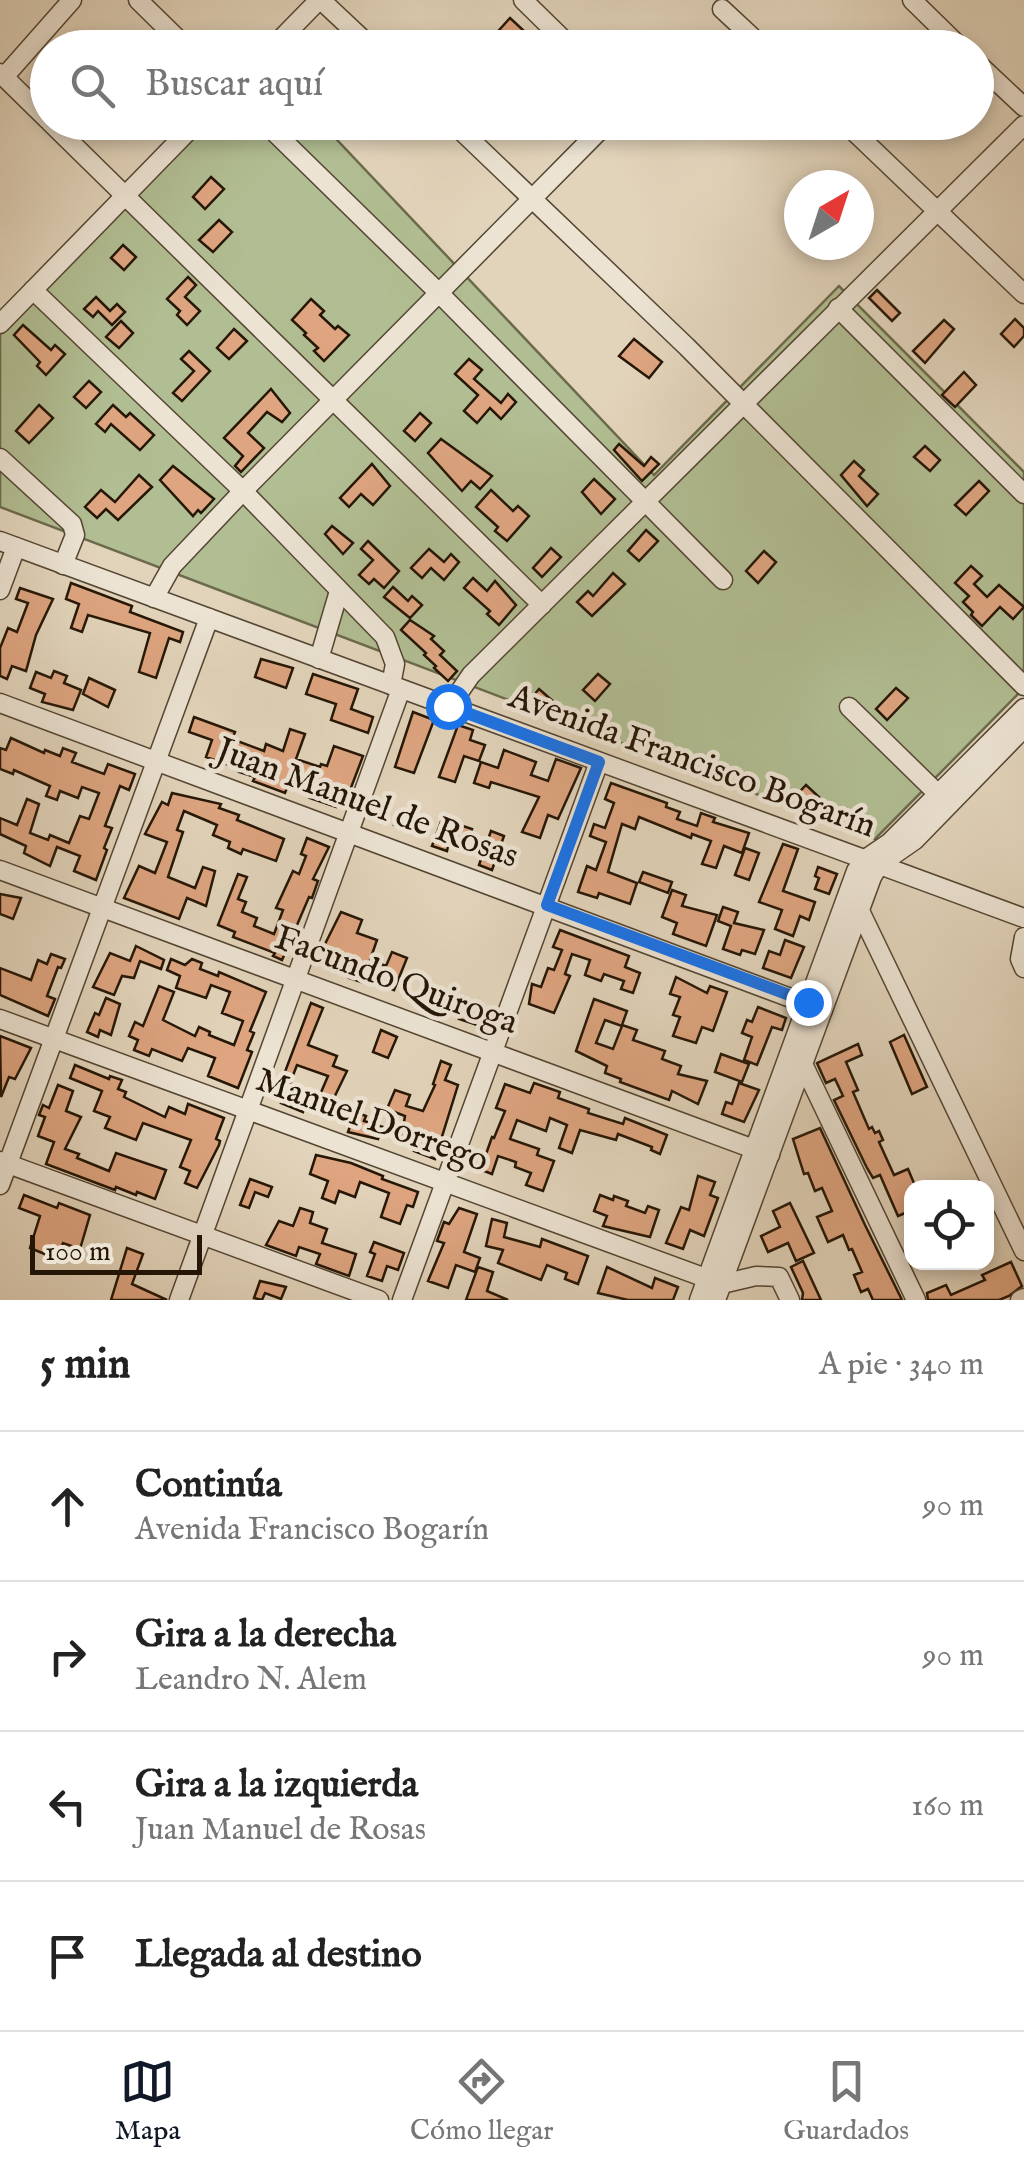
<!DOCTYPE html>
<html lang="es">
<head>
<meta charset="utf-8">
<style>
	:root { --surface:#fff; --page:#f2f2f2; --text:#222; --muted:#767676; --line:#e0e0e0; --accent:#111827 }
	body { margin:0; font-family:"IM FELL English",serif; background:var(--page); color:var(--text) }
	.controls { position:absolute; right:30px; bottom:30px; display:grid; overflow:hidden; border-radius:20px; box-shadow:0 5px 15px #0003 }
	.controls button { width:90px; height:90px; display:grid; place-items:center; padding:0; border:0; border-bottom:2px solid var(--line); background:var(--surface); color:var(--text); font:50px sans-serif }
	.compass { position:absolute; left:784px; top:170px; width:90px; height:90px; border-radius:50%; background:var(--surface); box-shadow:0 5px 15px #0003; rotate:39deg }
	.scale { position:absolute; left:30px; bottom:25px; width:172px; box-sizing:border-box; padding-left:10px; border:5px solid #251606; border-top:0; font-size:28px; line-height:35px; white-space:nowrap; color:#251606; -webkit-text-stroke:8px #ece3d3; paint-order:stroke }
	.stop { position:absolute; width:30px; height:30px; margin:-22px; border:8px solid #1a73e8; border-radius:50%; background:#fff }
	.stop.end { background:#1a73e8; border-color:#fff; box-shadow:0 2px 10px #0008 }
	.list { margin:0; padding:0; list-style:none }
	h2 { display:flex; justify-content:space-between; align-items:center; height:130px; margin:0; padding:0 40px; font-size:42px }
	h2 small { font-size:32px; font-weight:400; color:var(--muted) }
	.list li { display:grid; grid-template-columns:65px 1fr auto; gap:30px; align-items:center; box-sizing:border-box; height:150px; padding:0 40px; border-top:2px solid var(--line) }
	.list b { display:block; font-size:38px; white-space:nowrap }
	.list p { margin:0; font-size:32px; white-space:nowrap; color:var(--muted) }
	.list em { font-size:32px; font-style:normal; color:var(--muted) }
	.icon { flex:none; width:55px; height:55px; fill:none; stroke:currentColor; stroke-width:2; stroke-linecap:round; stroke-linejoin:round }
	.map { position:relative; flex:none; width:1024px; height:1300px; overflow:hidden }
	.search { position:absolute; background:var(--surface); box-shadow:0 5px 15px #0003; left:30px; right:30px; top:30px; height:110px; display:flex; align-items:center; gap:25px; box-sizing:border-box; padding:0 35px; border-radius:55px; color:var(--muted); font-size:38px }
	.sheet { height:730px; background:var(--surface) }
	nav { display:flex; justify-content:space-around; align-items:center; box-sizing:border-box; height:140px; border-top:2px solid var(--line); background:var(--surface); font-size:28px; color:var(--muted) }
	nav a { display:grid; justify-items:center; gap:5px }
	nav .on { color:var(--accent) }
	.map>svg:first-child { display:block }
	.green { fill:#b1bd92; stroke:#6b6a4c; stroke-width:2.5 }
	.building { fill:#dea580; stroke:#251606; stroke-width:2.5; fill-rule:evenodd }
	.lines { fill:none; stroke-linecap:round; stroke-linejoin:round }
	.minor-casing { stroke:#544633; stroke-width:21 }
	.minor { stroke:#ece3d3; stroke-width:18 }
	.route { stroke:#1a73e8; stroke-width:12 }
	.labels { text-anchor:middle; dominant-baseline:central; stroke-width:9; stroke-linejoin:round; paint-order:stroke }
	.street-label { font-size:35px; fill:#251606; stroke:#ece3d3 }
</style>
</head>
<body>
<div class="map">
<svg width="1024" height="1300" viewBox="0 0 1024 1300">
	<rect width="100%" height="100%" fill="#e2d4bb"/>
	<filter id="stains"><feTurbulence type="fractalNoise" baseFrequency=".002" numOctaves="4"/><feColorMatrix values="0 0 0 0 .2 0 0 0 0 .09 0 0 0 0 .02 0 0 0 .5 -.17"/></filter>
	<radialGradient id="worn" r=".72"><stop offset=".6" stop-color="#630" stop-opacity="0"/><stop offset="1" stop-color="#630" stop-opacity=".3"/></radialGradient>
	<polygon class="green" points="185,123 321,123 654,475 839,286 1024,472 1024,688 875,839 0,507 0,327"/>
	<g class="building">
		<polygon points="510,18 523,30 507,48 483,48"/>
		<polygon points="211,177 224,189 205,209 193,197"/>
		<polygon points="219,220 232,232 213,252 199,240"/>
		<polygon points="123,245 136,257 124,270 111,258"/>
		<polygon points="188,277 196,285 185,297 200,311 187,325 177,315 180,311 167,299"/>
		<polygon points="877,290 900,313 892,321 869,298"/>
		<polygon points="96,297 110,311 117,304 125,312 112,325 98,311 93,317 84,309"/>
		<polygon points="311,299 324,311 320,315 335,329 338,326 349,335 324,361 314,351 318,348 304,335 306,333 292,320"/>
		<polygon points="1015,319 1024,328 1024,336 1014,347 1001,334"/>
		<polygon points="944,320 954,329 925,363 913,351"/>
		<polygon points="121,321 133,333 119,348 106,337"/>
		<polygon points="23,325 51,350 55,345 65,354 46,375 37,366 40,362 14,335"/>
		<polygon points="234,329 247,341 229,359 217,348"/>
		<polygon points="634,339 662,362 649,378 619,356"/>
		<polygon points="189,351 210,371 182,401 173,393 194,371 181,359"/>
		<polygon points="469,359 482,370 474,379 501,403 508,394 516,402 501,419 490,408 477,423 464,411 478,395 455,374"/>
		<polygon points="964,372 976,385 955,407 942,395"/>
		<polygon points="89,381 101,392 86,408 74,397"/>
		<polygon points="271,389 290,413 282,422 267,412 248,433 264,448 241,472 235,466 243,456 224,438"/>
		<polygon points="39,405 53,418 29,443 16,431"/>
		<polygon points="113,405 126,417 130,413 154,435 140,450 111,424 105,432 96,424"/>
		<polygon points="420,413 431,423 415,441 404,431"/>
		<polygon points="441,439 492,476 480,489 471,481 462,491 428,453"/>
		<polygon points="619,444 644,466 651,457 659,464 642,481 614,450"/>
		<polygon points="925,446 940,460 930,471 914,457"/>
		<polygon points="854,461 864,470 859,476 878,494 867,506 841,475"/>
		<polygon points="372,464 390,486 373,505 361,494 349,507 340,498"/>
		<polygon points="173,466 214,499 201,513 198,510 193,516 160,480"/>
		<polygon points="139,475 152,487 118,520 106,509 97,518 85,507 101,490 115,502"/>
		<polygon points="594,479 615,499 601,514 582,492"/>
		<polygon points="979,481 989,491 966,515 955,505"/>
		<polygon points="491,490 513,511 518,506 529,516 507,541 495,531 498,527 476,507"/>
		<polygon points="332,526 353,543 343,554 325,534"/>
		<polygon points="646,530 658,541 639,561 628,551"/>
		<polygon points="368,541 399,571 384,588 374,579 369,584 359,575 373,560 361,549"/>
		<polygon points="551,548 561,557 542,577 533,568"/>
		<polygon points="429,549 444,562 451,554 459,562 444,580 431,568 422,578 411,568"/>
		<polygon points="764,551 776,562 758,583 746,571"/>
		<polygon points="971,566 982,576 974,584 987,597 999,585 1024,607 1013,619 1000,607 982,626 971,615 973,612 963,602 969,596 955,583"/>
		<polygon points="613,573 625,584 592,616 577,602 588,591 593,596"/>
		<polygon points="473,578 487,591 495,581 516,605 499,625 487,614 490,611 464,588"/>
		<polygon points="71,583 132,606 130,612 183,632 180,642 169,638 156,678 139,672 150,633 88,615 82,632 71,628 79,604 66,599"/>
		<polygon points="393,587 408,601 412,596 422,605 410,618 384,597"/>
		<polygon points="20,588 53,599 36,635 26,671 12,666 7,679 0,676 0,648 8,628 17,632 28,603 16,599"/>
		<polygon points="410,620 434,636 431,639 444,651 440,655 457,671 448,681 434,668 436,666 424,655 426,653 401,630"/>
		<polygon points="261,659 293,668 286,688 255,677"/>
		<polygon points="54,671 67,676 64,683 81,690 73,710 42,702 45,694 30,688 36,672 51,678"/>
		<polygon points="313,674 358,689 351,709 373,717 368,733 331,720 336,704 306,694"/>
		<polygon points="598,674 610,684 595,701 583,690"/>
		<polygon points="89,678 115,690 108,707 83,694"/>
		<polygon points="896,688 908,698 887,720 876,709"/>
		<polygon points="539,689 555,703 545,715 529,701"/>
		<polygon points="413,712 434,720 414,773 395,767"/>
		<polygon points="194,717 235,732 232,739 264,751 266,744 283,751 290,729 305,734 296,759 320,767 321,764 327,766 334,746 363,756 349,793 342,791 336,807 310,798 312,794 288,785 285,793 253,781 255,777 239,772 240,769 206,757 212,740 189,732"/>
		<polygon points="458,725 473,730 470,740 485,745 479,761 464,756 455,782 439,777"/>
		<polygon points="11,738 44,753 45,750 60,756 63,748 76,753 72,762 104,774 108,764 135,774 129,790 120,786 105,826 112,828 104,848 107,850 96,880 74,871 80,856 57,847 50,866 24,853 26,846 0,834 0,818 17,825 27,799 39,804 30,833 48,840 50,835 69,843 80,816 89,819 99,793 82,787 78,798 60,791 57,800 46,796 50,786 14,770 13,774 0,769 0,748 6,750"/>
		<polygon points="504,750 536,762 531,775 548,781 556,759 581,768 558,819 548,815 540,838 522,832 539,797 491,782 489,788 474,783 481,762 498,768"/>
		<polygon points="611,783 667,803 666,807 680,812 677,819 697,826 701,813 715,818 713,822 749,833 742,853 724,846 716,868 702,864 711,841 692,834 691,838 639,817 635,829 622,824 608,872 637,883 630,904 599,893 597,898 578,892 587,866 596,870 606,842 590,836 594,824 605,828 614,803 605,799"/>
		<polygon points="806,785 819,797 802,815 789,803"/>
		<polygon points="172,793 221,804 219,808 239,815 237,820 284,839 276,861 243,849 241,854 228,848 230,842 213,835 217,825 184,811 177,830 183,832 168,877 195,888 203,867 215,871 206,906 187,898 179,919 124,898 139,866 155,873 167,842 145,834 162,802 168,805"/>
		<polygon points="398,812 420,820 415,833 394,825"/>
		<polygon points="442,819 472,829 464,851 448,846 447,851 432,846"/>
		<polygon points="491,831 504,836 492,870 479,865"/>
		<polygon points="307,838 329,847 313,879 318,881 312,898 309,897 282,960 273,956 275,953 233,937 235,932 218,925 238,874 247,877 238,899 246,902 242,912 257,918 254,926 274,934 283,910 276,908 293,871 299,874 306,856 301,854"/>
		<polygon points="783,844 798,849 783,891 815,902 809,920 800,916 793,936 775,929 782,910 759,902"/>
		<polygon points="745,848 759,853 749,880 735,875"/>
		<polygon points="818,867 837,874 829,894 815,889 819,878 815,876"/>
		<polygon points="643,872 672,882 668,893 639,882"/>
		<polygon points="672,890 686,895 682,906 717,915 706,946 673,934 677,923 662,917"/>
		<polygon points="0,894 21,898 13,919 0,914"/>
		<polygon points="723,907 738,912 734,923 764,930 755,954 742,950 740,955 723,949 731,926 718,921"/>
		<polygon points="341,912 362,920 357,933 377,940 370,960 386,966 392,952 407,958 394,990 363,977 361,982 349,978 356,960 323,948"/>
		<polygon points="560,930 629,956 625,967 640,973 633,993 621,989 624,981 604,974 601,981 585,975 590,960 572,954 565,974 570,976 554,1013 529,1004 532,984 541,987 548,968 554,970 562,950 553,947"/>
		<polygon points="785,940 804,947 791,978 763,968 769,951 780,955"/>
		<polygon points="136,946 164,960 161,969 140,961 134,978 122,976 114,995 93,987 110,953 130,961"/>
		<polygon points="51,954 65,959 61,968 58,967 47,996 55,999 48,1016 0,995 0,968 31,980 38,960 47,964"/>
		<polygon points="171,959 185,965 192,959 202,963 200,969 218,976 219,972 266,992 250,1031 254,1033 247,1050 252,1052 238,1088 208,1076 215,1058 188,1048 182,1061 152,1049 149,1056 134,1050 138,1040 129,1036 135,1022 143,1026 159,986 174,992 163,1020 195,1036 199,1027 210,1032 209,1035 234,1045 243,1021 222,1013 230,992 211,985 206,998 176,988 180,976 167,970"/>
		<polygon points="676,977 707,993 710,986 727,992 713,1031 702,1027 696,1043 673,1036 680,1017 673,1015 680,997 670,994"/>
		<polygon points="106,998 120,1004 111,1035 100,1030 98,1037 87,1032 95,1013 99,1015"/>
		<path d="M594 999 627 1011 622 1025 637 1030 633 1040 665 1051 662 1059 681 1066 678 1074 707 1081 698 1104 672 1091 669 1100 620 1082 621 1079 605 1073 607 1066 576 1051ZM605 1020 622 1026 613 1049 596 1043Z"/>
		<polygon points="311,1003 323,1008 308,1045 337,1056 333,1066 347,1071 332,1102 319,1097 328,1076 297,1065 290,1083 319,1094 315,1105 307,1101 303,1112 281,1103 287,1088 280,1085"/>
		<polygon points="464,1003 491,1013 486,1028 459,1019"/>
		<polygon points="758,1007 786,1018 782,1030 772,1027 757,1065 744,1060 752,1037 742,1033 747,1020 752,1022"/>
		<polygon points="381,1030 397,1037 388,1058 373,1052"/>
		<polygon points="904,1035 927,1087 912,1094 890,1042"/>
		<polygon points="0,1036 31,1048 15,1079 9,1077 1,1097"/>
		<polygon points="858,1044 862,1055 846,1062 858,1090 853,1092 869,1129 872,1127 875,1133 879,1131 883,1140 879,1142 894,1175 908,1169 916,1188 912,1188 912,1199 906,1201 910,1211 898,1216 880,1175 873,1178 867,1168 834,1100 843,1096 835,1079 826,1083 817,1063"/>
		<polygon points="721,1054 749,1064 742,1082 715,1072"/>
		<polygon points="441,1061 451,1065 445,1080 458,1085 435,1159 414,1151 416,1145 401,1139 405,1116 387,1109 395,1090 410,1095 406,1106 423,1111 435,1085 433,1084"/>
		<polygon points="75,1065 109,1079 110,1076 122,1080 118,1089 126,1092 124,1097 165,1117 169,1107 185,1114 188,1104 224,1118 216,1139 220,1141 219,1145 197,1188 185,1183 190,1171 180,1167 191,1140 143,1123 136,1140 105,1128 110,1117 94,1111 102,1091 70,1078"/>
		<polygon points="534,1083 560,1092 558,1098 589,1109 588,1113 623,1124 625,1118 667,1135 660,1154 651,1150 652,1147 618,1134 616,1140 580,1130 572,1153 559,1148 567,1125 550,1118 546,1131 517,1120 510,1139 539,1149 537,1155 554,1161 543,1191 526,1185 531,1173 515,1167 516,1162 498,1156 492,1174 474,1167 478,1154 485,1157 492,1137 494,1138 505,1111 496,1108 505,1084 530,1093"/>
		<polygon points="739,1083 759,1090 744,1122 722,1114 726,1102 732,1104"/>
		<polygon points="58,1085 73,1091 66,1111 81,1117 65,1149 79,1154 77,1158 109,1171 116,1153 166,1170 155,1199 137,1192 136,1195 116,1187 115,1190 46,1164 54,1142 38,1136 45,1117 39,1115 43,1105 49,1108"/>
		<polygon points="355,1112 366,1116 364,1121 383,1127 378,1139 348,1132"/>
		<polygon points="820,1128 865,1225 902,1300 873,1300 868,1289 861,1292 854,1275 862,1272 852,1249 849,1250 843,1235 828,1242 821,1226 817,1217 832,1211 822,1188 815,1191 808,1173 804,1174 793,1139"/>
		<polygon points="316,1155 351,1163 383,1176 382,1179 418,1192 413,1207 407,1205 400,1224 381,1217 389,1193 360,1182 355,1197 339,1191 335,1203 322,1198 328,1181 310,1174"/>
		<polygon points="698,1176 715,1182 710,1195 718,1198 704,1236 690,1230 683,1249 666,1243 681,1207 689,1210"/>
		<polygon points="250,1179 272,1187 268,1197 255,1192 249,1208 240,1205"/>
		<polygon points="24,1195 57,1208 59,1203 90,1215 80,1249 63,1243 57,1259 30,1248 40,1216 19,1208"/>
		<polygon points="600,1195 613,1200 614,1196 628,1201 626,1206 645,1213 648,1206 659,1210 650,1237 603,1226 607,1216 594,1211"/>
		<polygon points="790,1203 814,1253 796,1261 788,1243 768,1252 761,1236 780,1227 773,1211"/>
		<polygon points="300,1208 313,1212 310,1223 327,1229 322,1243 356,1254 349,1276 316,1264 320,1254 299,1247 296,1256 266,1245 279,1221 293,1226"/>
		<polygon points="459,1208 477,1214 464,1252 480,1258 475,1272 456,1265 448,1288 428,1281 444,1243 437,1241 444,1222 449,1224"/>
		<polygon points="492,1219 507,1223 504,1237 540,1247 542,1239 588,1256 578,1284 565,1279 567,1273 547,1265 541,1280 498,1263 503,1250 486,1246"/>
		<polygon points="374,1242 404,1253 398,1270 387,1266 382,1281 367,1276 375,1254 370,1252"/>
		<polygon points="127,1248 143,1254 132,1284 167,1300 111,1300"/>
		<polygon points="803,1261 821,1300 802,1300 803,1293 791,1267"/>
		<polygon points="1011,1262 1022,1286 1009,1296 999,1300 928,1300 927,1293 946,1285 951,1295 985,1280 982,1275"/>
		<polygon points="478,1267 493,1272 487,1291 508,1300 466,1300"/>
		<polygon points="607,1267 652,1288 655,1278 678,1287 673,1300 628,1300 598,1293"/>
		<polygon points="260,1281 286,1287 281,1299 265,1293 262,1300 254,1298"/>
	</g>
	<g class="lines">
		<defs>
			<g id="minor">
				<polyline points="138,0 187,48"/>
				<polyline points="321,0 372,48"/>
				<polyline points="523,0 572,48"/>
				<polyline points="912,0 961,48"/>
				<polyline points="722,9 764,48"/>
				<polyline points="272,48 319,0"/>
				<polyline points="976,62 1024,107"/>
				<polyline points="0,73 48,120"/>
				<polyline points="4,77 72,0"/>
				<polyline points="50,122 542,605"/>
				<polyline points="264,122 439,293 723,580"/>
				<polyline points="452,122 687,347 1024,686"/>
				<polyline points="844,122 1024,294"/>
				<polyline points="33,290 243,491 385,637 395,664 391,685"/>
				<polyline points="838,308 1024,494"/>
				<polyline points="0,324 197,122"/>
				<polyline points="0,458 72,524 75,535 63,565"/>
				<polyline points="0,541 1024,918"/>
				<polyline points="0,590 16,547"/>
				<polyline points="154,598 172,566 243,491 608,122"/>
				<polyline points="319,659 339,591"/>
				<polyline points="0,703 823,1010"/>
				<polyline points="449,707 471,675 1024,125"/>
				<polyline points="849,707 938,794"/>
				<polyline points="0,870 770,1155"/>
				<polyline points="854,906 860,911 1024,1251"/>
				<polyline points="1024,937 1020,959 1024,968"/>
				<polyline points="0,1019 722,1284 756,1276 779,1277 790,1300"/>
				<polyline points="803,1064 916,1300"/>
				<polyline points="0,1161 379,1300"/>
				<polyline points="0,1185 209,618"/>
				<polyline points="179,1300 401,689"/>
				<polyline points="402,1300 599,762"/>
				<polyline points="699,1300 856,871 864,860 889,843 1024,708"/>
				<polyline points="716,1300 872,877 879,865 915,840 1024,728"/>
				<polyline points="1020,1300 1024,1298"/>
			</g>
		</defs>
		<use href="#minor" class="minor-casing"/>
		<use href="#minor" class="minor"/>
	</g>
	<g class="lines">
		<polyline class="route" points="448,706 599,762 547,905 808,1002"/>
	</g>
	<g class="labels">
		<g class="street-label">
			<text transform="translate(692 762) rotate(20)">Avenida Francisco Bogarín</text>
			<text transform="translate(367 804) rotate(20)">Juan Manuel de Rosas</text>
			<text transform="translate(396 981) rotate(20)">Facundo Quiroga</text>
			<text transform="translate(372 1121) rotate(20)">Manuel Dorrego</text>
		</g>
	</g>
	<rect width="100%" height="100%" filter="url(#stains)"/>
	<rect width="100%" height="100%" fill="url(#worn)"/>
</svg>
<div class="controls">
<button><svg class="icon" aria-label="locate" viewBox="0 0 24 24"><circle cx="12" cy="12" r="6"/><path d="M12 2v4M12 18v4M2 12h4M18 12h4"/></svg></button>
</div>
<svg class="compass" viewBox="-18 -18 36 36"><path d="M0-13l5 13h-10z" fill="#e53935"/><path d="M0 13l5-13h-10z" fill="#767676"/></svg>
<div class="scale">100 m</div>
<div class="stop" style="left:448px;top:706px"></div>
<div class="stop end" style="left:808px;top:1002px"></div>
<div class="search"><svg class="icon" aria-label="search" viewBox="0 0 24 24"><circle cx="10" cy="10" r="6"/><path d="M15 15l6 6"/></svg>Buscar aquí</div>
</div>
<section class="sheet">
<h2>5 min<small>A pie · 340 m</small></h2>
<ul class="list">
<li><svg class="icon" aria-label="ahead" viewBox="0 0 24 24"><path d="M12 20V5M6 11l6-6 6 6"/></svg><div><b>Continúa</b><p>Avenida Francisco Bogarín</p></div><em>90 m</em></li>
<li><svg class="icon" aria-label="right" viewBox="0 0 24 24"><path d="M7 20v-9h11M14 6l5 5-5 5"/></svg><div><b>Gira a la derecha</b><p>Leandro N. Alem</p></div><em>90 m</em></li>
<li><svg class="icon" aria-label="left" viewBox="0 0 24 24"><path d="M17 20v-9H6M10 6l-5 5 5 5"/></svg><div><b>Gira a la izquierda</b><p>Juan Manuel de Rosas</p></div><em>160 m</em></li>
<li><svg class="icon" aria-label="arrive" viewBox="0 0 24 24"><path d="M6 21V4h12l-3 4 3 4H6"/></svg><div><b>Llegada al destino</b></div></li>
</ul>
</section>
<nav>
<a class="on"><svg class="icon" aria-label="map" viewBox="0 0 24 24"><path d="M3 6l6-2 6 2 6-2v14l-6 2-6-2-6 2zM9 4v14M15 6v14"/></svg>Mapa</a>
<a><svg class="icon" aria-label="directions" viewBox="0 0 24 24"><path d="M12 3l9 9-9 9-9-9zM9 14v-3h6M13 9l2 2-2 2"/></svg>Cómo llegar</a>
<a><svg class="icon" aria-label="saved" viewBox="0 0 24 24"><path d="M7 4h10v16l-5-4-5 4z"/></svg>Guardados</a>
</nav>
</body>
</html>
